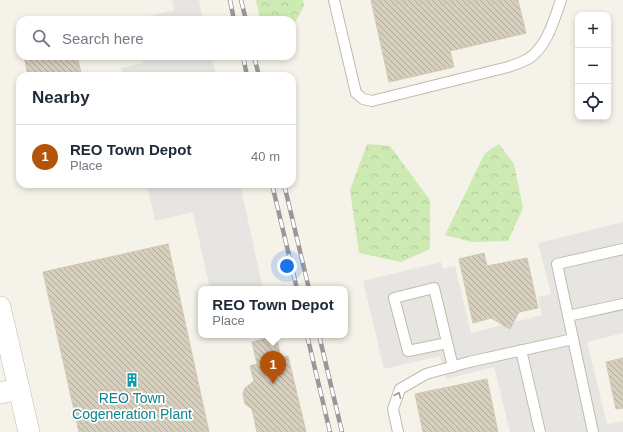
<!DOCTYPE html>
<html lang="en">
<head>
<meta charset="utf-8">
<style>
	:root { --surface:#fff; --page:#f6f6f7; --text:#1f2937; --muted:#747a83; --line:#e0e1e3; --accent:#b45309 }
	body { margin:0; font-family:Arial,sans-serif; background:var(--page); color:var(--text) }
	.controls { position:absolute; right:12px; top:12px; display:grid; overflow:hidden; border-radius:8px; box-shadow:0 2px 6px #0003 }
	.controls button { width:36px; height:36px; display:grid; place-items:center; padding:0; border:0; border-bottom:1px solid var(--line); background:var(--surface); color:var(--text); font:20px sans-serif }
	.you { position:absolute; left:287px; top:266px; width:14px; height:14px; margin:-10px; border:3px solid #fff; border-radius:50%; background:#1a73e8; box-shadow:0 0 0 6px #1a73e833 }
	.badge { display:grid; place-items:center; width:26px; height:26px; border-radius:50%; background:var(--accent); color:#fff; font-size:13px; font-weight:700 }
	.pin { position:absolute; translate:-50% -33px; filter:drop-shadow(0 1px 2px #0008) }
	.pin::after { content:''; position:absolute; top:21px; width:14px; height:12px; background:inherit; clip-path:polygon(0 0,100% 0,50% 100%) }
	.popup { position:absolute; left:198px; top:286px; width:150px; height:52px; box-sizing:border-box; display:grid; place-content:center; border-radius:8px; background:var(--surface); filter:drop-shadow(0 1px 3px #0005); font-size:13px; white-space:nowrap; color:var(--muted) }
	.popup b { font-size:15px; color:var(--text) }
	.popup::after { content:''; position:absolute; left:50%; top:100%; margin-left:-8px; border:8px solid transparent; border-top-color:var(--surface) }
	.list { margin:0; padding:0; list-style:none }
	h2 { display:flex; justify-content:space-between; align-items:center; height:52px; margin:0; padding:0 16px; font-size:17px }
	h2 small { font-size:13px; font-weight:400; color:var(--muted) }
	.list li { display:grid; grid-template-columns:26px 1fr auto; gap:12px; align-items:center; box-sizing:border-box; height:64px; padding:0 16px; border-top:1px solid var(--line) }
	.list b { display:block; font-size:15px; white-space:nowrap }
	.list p { margin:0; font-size:13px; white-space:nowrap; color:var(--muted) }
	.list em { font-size:13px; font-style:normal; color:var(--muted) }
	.icon { flex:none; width:22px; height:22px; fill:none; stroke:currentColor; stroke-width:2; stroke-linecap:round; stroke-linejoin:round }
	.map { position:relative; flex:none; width:623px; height:432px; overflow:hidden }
	.search { position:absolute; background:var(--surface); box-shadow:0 2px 6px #0003; left:16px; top:16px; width:280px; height:44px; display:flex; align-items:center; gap:10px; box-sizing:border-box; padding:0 14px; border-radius:12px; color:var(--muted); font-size:15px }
	.panel { position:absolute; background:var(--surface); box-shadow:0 2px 6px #0003; left:16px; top:72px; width:280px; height:116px; border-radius:12px }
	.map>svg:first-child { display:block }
	.forest { fill:url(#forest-crowns) }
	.parking { fill:#e7e5e1 }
	.building { fill:url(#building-back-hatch); stroke:#d2c8b1 }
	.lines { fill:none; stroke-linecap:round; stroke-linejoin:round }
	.service-casing { stroke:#c1bbab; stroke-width:12 }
	.minor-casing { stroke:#c1bbab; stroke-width:22 }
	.service { stroke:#fff; stroke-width:10 }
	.minor { stroke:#fff; stroke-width:21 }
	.rail-casing { stroke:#989898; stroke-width:4.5 }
	.rail { stroke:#fff; stroke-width:3; stroke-dasharray:9; stroke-linecap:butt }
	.oneway { stroke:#9b9891 }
	.labels { text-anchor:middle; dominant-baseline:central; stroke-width:3.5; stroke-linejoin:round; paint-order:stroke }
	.culture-label { font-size:14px; fill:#0d838f; stroke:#fff }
</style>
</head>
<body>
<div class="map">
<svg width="623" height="432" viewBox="0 0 623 432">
	<defs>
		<pattern id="forest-crowns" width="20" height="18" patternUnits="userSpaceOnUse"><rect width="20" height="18" fill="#cceab1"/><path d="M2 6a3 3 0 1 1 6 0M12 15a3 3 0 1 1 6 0" fill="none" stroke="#b1ca99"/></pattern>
		<pattern id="building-back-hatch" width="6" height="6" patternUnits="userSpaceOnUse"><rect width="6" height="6" fill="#d7cfbe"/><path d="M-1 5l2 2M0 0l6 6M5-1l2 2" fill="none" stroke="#b0aa9b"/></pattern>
	</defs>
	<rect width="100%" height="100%" fill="#f5f2e9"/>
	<g class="forest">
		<polygon points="256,0 303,0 304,6 292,28 292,20 260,20"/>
		<polygon points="367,144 390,146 430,200 430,249 401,262 359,253 350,190"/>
		<polygon points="499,144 514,164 523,208 508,241 472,242 445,235 485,153"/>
	</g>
	<g class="parking">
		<polygon points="172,0 199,0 203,20 134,20 174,10"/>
		<polygon points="142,56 211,56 216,76 123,76 121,68 143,63"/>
		<polygon points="147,184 240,184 263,289 210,289 193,212 155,221"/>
		<polygon points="623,222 623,333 587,342 607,424 623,421 623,432 510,432 494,367 446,379 440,356 384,369 363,281 441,262 443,269 455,266 471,333 542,315 538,297 551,294 538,243"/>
	</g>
	<g class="building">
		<polygon points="371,0 518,0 526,33 450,51 454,67 389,82"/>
		<polygon points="24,56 77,56 81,73 69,76 28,76"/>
		<polygon points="168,244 209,432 79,432 43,272"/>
		<polygon points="484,253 487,266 527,258 538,308 519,312 510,329 491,318 473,323 459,259"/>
		<polygon points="276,336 281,358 288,356 306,432 257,432 252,409 245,404 243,393 245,388 254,381 250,366 257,364 252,342"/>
		<polygon points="623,358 623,408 616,409 606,362"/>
		<polygon points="487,379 498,432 423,432 415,394"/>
	</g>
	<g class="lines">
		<defs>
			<g id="service">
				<path d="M334 0 356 93 363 99 372 101 508 67C515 65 522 62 528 59 547 47 554 20 561 0"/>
				<polyline points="568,316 623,304"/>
				<polyline points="447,343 408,351 394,298 434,288 453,367"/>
				<polyline points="521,350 540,432"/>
				<polyline points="398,432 393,409 400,389 426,374 469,362 573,339"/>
				<polyline points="593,432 557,264 623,249"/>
			</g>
			<g id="minor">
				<polyline points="0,307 29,432"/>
				<polyline points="0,393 19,389"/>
			</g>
		</defs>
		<use href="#service" class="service-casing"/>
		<use href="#minor" class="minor-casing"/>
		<use href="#service" class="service"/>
		<use href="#minor" class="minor"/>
		<defs>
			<g id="rail">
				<polyline points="230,0 234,20"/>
				<polyline points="241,0 246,20"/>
				<polyline points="243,56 247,76"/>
				<polyline points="254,56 259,76"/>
				<polyline points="272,184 297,289"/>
				<polyline points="284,184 309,289"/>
				<polyline points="307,335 330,432"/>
				<polyline points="319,335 342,432"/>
			</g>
		</defs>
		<use href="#rail" class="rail-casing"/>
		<use href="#rail" class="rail"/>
	</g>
	<defs><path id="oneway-chevron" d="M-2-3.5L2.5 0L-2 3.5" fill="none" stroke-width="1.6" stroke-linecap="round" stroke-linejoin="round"/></defs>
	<use class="oneway" href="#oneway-chevron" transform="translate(398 395) rotate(-67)"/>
	<defs>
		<symbol id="building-bare" viewBox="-9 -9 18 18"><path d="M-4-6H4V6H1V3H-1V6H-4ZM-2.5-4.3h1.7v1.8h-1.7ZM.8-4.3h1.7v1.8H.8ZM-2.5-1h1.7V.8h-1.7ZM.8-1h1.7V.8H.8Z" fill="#0f9aa8" stroke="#fff" stroke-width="2.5" paint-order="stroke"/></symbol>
	</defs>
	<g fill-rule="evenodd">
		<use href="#building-bare" x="122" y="370" width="20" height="20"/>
	</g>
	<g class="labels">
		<g class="culture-label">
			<text x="132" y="398">REO Town<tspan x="132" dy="16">Cogeneration Plant</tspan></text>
		</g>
	</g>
</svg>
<div class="controls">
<button>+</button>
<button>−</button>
<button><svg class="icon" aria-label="locate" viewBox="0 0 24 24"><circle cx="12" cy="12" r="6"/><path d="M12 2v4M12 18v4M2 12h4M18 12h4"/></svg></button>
</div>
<div class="you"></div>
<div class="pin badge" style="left:273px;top:384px">1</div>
<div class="popup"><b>REO Town Depot</b>Place</div>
<div class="search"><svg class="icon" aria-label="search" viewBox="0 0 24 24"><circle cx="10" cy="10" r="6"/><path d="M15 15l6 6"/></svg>Search here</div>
<section class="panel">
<h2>Nearby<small></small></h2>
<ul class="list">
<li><span class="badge">1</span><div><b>REO Town Depot</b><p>Place</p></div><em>40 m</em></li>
</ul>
</section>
</div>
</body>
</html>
